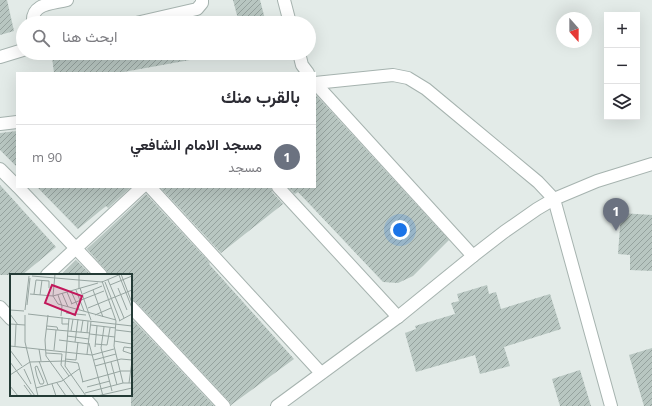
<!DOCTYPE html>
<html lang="ar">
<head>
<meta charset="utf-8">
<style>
	:root { --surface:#fff; --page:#f2f2f3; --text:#2b2b33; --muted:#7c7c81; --line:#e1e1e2; --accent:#7f574a }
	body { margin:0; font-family:"Open Sans",Vazirmatn,sans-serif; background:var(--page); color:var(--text); direction:rtl }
	.controls { position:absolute; right:12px; top:12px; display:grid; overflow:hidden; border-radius:0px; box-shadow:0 4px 16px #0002 }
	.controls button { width:36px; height:36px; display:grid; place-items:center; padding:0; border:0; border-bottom:1px solid var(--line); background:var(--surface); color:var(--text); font:20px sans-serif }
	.compass { position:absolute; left:556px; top:12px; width:36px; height:36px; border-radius:50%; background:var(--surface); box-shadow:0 4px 16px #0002; rotate:159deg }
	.you { position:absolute; left:400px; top:230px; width:14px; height:14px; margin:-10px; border:3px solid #fff; border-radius:50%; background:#1a73e8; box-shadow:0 0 0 6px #1a73e833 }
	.badge { display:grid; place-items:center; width:26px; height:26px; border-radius:50%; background:var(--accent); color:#fff; font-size:13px; font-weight:700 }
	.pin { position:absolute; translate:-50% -33px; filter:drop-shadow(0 1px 2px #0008) }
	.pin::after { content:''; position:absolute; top:21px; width:14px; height:12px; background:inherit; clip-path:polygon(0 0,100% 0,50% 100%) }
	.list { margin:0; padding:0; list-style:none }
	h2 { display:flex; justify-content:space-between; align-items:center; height:52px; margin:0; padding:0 16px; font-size:17px }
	h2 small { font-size:13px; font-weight:400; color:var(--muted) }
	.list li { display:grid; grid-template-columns:26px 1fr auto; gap:12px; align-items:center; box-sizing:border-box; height:64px; padding:0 16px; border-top:1px solid var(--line) }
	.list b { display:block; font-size:15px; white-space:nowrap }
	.list p { margin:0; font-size:13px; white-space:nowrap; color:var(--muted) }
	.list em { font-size:13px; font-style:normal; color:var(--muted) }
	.icon { flex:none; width:22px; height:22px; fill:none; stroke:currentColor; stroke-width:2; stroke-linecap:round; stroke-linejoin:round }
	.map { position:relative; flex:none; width:652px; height:406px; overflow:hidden; direction:ltr }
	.search { position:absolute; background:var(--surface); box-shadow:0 4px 16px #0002; left:16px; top:16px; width:300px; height:44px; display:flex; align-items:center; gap:10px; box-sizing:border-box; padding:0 14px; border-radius:22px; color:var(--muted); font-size:15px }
	.panel { position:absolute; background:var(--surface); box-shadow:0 4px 16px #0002; left:16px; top:72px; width:300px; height:116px; border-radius:0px; direction:rtl }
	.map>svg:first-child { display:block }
	.building { fill:url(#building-hatch) }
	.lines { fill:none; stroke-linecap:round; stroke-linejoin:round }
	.minor-casing { stroke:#a6b3af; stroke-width:14 }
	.minor { stroke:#fff; stroke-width:12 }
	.inset-road { fill:none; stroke:#97a5a1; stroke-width:1 }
	.view { fill:#c2185b; fill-opacity:0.15; stroke:#c2185b; stroke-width:2 }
	.inset-edge { fill:none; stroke:#243b36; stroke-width:2 }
</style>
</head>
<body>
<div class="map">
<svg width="652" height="406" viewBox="0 0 652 406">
	<defs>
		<pattern id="building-hatch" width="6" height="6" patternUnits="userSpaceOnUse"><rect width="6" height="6" fill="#b8c6c1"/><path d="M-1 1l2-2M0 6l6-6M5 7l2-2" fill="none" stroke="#95a29e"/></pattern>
	</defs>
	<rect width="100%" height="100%" fill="#e3ebe8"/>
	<g class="building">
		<polygon points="0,0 7,0 14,31 0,35"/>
		<polygon points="233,0 260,0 266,23 239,23"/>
		<polygon points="76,53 189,53 190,60 118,73 54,73 52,57"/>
		<polygon points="315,94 449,240 413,276 398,283 383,282 298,192 295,194 288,187 315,187"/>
		<polygon points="17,131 17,167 0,150 0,133"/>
		<polygon points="0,185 56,247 22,275 0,275"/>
		<polygon points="37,187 131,187 108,208 106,206 78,229"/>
		<polygon points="160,187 271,187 272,192 283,204 221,253"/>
		<polygon points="146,194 210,263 209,264 294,359 231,405 229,401 136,302 131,300 131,275 108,275 106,270 87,249"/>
		<polygon points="621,213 652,215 652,271 630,270 630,255 618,254"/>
		<polygon points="76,260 91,275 61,275"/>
		<polygon points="487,285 489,294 496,292 501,309 550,294 561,329 504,347 510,366 480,374 475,355 416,372 405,333 416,329 415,326 455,314 451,303 459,301 457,294"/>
		<polygon points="131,318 214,406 131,406"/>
		<polygon points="652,348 652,406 644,406 629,355"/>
		<polygon points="580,370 591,406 560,406 552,379"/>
	</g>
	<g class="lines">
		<defs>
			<g id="minor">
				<polyline points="284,0 290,23"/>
				<path d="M33 23C31 3 52 4 67 0"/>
				<polyline points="136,23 197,9 202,3 202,0"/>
				<polyline points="299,53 302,65 308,73"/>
				<polyline points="0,57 23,50"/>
				<polyline points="315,83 393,75 408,78 426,89 538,182 554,199 611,406"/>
				<polyline points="315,83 473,256"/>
				<polyline points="0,124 17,122"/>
				<polyline points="0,169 17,186"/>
				<polyline points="18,187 101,275"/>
				<polyline points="150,187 321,373"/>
				<polyline points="278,187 398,317"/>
				<polyline points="47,275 142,187"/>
				<polyline points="0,307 11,319"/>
				<polyline points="131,307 224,406"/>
				<polyline points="82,395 92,406"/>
				<polyline points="277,406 398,317 473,256 504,232 537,209 554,199 597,181 652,164"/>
			</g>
		</defs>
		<use href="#minor" class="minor-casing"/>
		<use href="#minor" class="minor"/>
	</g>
	<g transform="translate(10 274)">
		<rect width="122" height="122" fill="#e3ebe8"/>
		<path class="inset-road" d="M45 0 43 22 48 30 106 46M69 0V15M111 0 122 29M109 1 122 34M22 2 92 8 111 0M98 6 114 44M92 7 106 47 104 72 113 109M95 8 110 47M100 11 122 2M70 14 81 46M108 14 117 36M66 16 74 37M83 16 93 43M61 17 69 35M57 18 62 30M52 19 58 33M20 20 43 22 88 9M24 20 26 6 39 7V14M73 20 92 12M30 21 32 6M48 21 52 32 51 42M61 30 94 17M17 31 20 4M78 34 122 16M0 36 14 37M15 36 19 2M56 39 76 41M0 40 8 51M18 40 122 52M15 41V68L28 122M38 41 35 66 36 82 65 122M85 41 101 34M52 43V50H58M59 44 55 92 76 122M109 47 122 40M0 50 15 51M81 51 106 54M37 52 47 53 48 56M94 53 91 74 102 117M36 55 80 59M106 56 122 58M61 57 63 45M71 58 73 46M77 59 78 47M80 60 105 63M57 62 79 65M49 66 79 70M104 67 122 70M65 68 68 45M79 69 93 122M85 70 97 71 100 54M0 72 82 81 104 75M5 72 6 51M85 73 87 52M122 74 114 73 113 77 122 80M29 75 31 87M0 76 12 92M44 76 46 56M36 79 52 80 51 91 59 102M77 80 81 47M55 85 66 86 68 68M84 86 106 80M29 87 38 111M0 88 25 122M101 88 107 111M27 92 34 108 33 110H30L27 102 25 93ZM85 92 111 85 122 86M14 95 21 110M0 101 20 88 55 87 68 89 73 108M72 108 111 97H122M47 109 56 122M119 109 122 87M42 110 46 122M14 111 22 122M0 112 8 122M77 113 100 107M26 114 52 107 69 95M75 119 113 109H122M87 122 122 114"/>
		<path class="view" d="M42 11 72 22 65 41 35 29Z"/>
		<rect width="122" height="122" class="inset-edge"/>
	</g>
</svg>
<div class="controls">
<button>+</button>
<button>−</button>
<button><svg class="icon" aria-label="layers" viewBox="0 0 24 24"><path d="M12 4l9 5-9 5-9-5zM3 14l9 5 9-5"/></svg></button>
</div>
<svg class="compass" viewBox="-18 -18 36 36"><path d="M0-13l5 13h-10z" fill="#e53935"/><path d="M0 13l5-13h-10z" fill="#7c7c81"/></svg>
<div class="you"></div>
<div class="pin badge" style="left:616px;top:231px;background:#6b7280">1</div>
<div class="search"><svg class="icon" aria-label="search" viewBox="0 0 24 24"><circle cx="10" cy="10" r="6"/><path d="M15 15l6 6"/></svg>ابحث هنا</div>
<section class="panel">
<h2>بالقرب منك<small></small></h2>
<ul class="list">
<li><span class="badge" style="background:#6b7280">1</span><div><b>مسجد الامام الشافعي</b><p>مسجد</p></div><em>90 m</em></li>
</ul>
</section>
</div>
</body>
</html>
